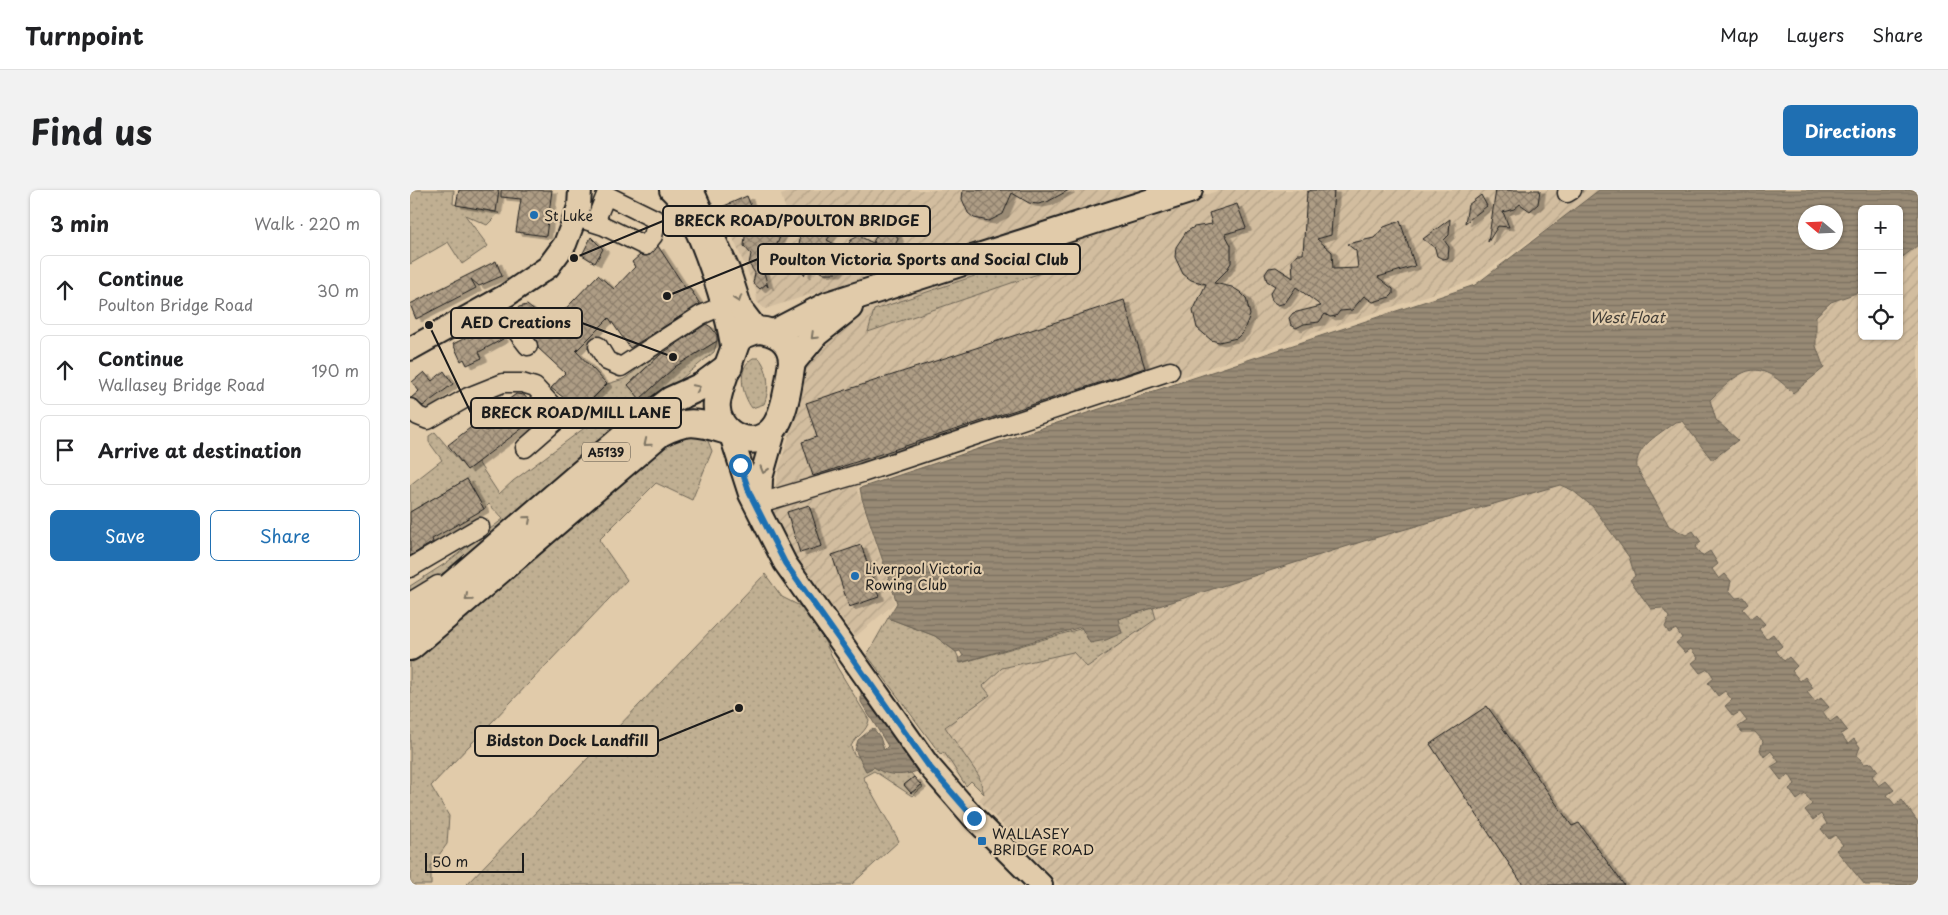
<!DOCTYPE html>
<html lang="en">
<head>
<meta charset="utf-8">
<style>
	:root { --surface:#fff; --page:#f2f2f2; --text:#202124; --muted:#757577; --line:#e0e0e0; --accent:#1f6fb2 }
	body { margin:0; font-family:"Playpen Sans",sans-serif; background:var(--page); color:var(--text) }
	.controls { position:absolute; right:15px; top:15px; display:grid; overflow:hidden; border-radius:8px; box-shadow:0 1px 4px #0004 }
	.controls button { width:45px; height:45px; display:grid; place-items:center; padding:0; border:0; border-bottom:1px solid var(--line); background:var(--surface); color:var(--text); font:25px sans-serif }
	.compass { position:absolute; left:1388px; top:15px; width:45px; height:45px; border-radius:50%; background:var(--surface); box-shadow:0 1px 4px #0004; rotate:289deg }
	.scale { position:absolute; left:15px; bottom:12px; width:99px; box-sizing:border-box; padding-left:5px; border:2px solid #1c1c1c; border-top:0; font-size:14px; line-height:18px; white-space:nowrap; color:#1c1c1c; -webkit-text-stroke:4px #e1cbaa; paint-order:stroke }
	.stop { position:absolute; width:15px; height:15px; margin:-11px; border:4px solid #1f6fb2; border-radius:50%; background:#fff }
	.stop.end { background:#1f6fb2; border-color:#fff; box-shadow:0 1px 5px #0008 }
	.list { margin:0; padding:0; list-style:none }
	h2 { display:flex; justify-content:space-between; align-items:center; height:65px; margin:0; padding:0 20px; font-size:21px }
	h2 small { font-size:16px; font-weight:400; color:var(--muted) }
	.list li { display:grid; grid-template-columns:32px 1fr auto; gap:15px; align-items:center; box-sizing:border-box; height:70px; margin:0 10px 10px; padding:0 10px; border:1px solid var(--line); border-radius:8px }
	.list b { display:block; font-size:19px; white-space:nowrap }
	.list p { margin:0; font-size:16px; white-space:nowrap; color:var(--muted) }
	.list em { font-size:16px; font-style:normal; color:var(--muted) }
	.actions { display:flex; gap:10px; padding:15px 20px }
	.actions a { flex:1; padding:11px 0; border:1px solid var(--accent); border-radius:8px; text-align:center; font-size:18px; color:var(--accent) }
	.actions .main { background:var(--accent); color:#fff }
	.icon { flex:none; width:28px; height:28px; fill:none; stroke:currentColor; stroke-width:2; stroke-linecap:round; stroke-linejoin:round }
	.map { position:relative; flex:none; width:1508px; height:695px; overflow:hidden; border-radius:8px }
	header { display:flex; align-items:center; gap:30px; box-sizing:border-box; height:70px; padding:0 25px; background:var(--surface); border-bottom:1px solid var(--line) }
	header strong { font-size:24px }
	nav { display:flex; gap:28px; margin-inline-start:auto; font-size:18px }
	.intro { display:flex; align-items:center; justify-content:space-between; box-sizing:border-box; height:120px; padding:0 30px }
	h1 { margin:0; font-size:35px }
	.button { padding:12px 22px; border-radius:8px; background:var(--accent); color:#fff; font-size:18px; font-weight:700 }
	main { display:flex; gap:30px; padding:0 30px }
	aside { flex:1; background:var(--surface); border-radius:8px; box-shadow:0 1px 4px #0004 }
	.map>svg:first-child { display:block }
	.industrial { fill:url(#industrial-furrows) }
	.green { fill:url(#green-dots); stroke:#6e6657 }
	.water { fill:url(#water-rules); stroke:#665e51; fill-rule:evenodd }
	.building { fill:url(#building-cross-hatch); stroke:#1c1c1c; filter:url(#shadow) }
	.lines { fill:none; stroke-linecap:round; stroke-linejoin:round }
	.minor-casing { stroke:#1c1c1c; stroke-width:21 }
	.major-casing { stroke:#1c1c1c; stroke-width:26 }
	.highway-casing { stroke:#1c1c1c; stroke-width:30 }
	.minor { stroke:#e1cbaa; stroke-width:18 }
	.major { stroke:#e1cbaa; stroke-width:22 }
	.highway { stroke:#e1cbaa; stroke-width:26 }
	.oneway { stroke:#7e7463 }
	.route { stroke:#1f6fb2; stroke-width:6 }
	.poi-dot { fill:#1f6fb2; stroke:#e1cbaa; stroke-width:2 }
	.labels { text-anchor:middle; dominant-baseline:central; stroke-width:4.5; stroke-linejoin:round; paint-order:stroke }
	.shield { fill:#e1cbaa; stroke:#575047; stroke-width:1 }
	.shield-label { font-size:12px; font-weight:bold; fill:#1c1c1c }
	.poi-label { font-size:14px; fill:#1c1c1c; stroke:#e1cbaa; text-anchor:start }
	.water-label { font-size:15px; font-style:italic; fill:#413d37; stroke:#e1cbaa }
	.leader { fill:none; stroke:#1c1c1c; stroke-width:2 }
	.callout-dot { fill:#1c1c1c; stroke:#e1cbaa; stroke-width:2 }
	.callout { fill:#e1cbaa; stroke:#1c1c1c; stroke-width:2 }
	.callout-label { font-size:15px; text-anchor:middle; font-weight:bold; fill:#1c1c1c }
</style>
</head>
<body>
<header>
<strong>Turnpoint</strong>
<nav><a>Map</a><a>Layers</a><a>Share</a></nav>
</header>
<div class="intro"><h1>Find us</h1><a class="button">Directions</a></div>
<main>
<aside>
<h2>3 min<small>Walk · 220 m</small></h2>
<ul class="list">
<li><svg class="icon" aria-label="ahead" viewBox="0 0 24 24"><path d="M12 20V5M6 11l6-6 6 6"/></svg><div><b>Continue</b><p>Poulton Bridge Road</p></div><em>30 m</em></li>
<li><svg class="icon" aria-label="ahead" viewBox="0 0 24 24"><path d="M12 20V5M6 11l6-6 6 6"/></svg><div><b>Continue</b><p>Wallasey Bridge Road</p></div><em>190 m</em></li>
<li><svg class="icon" aria-label="arrive" viewBox="0 0 24 24"><path d="M6 21V4h12l-3 4 3 4H6"/></svg><div><b>Arrive at destination</b></div></li>
</ul>
<div class="actions"><a class="main">Save</a><a>Share</a></div>
</aside>
<div class="map">
<svg width="1508" height="695" viewBox="0 0 1508 695">
	<defs>
		<pattern id="industrial-furrows" width="10" height="10" patternUnits="userSpaceOnUse" patternTransform="scale(1.25)"><rect width="10" height="10" fill="#d2bd9f"/><path d="M-1 1l2-2M0 10L10 0M9 11l2-2" fill="none" stroke="#b4a288"/></pattern>
		<pattern id="green-dots" width="8" height="8" patternUnits="userSpaceOnUse" patternTransform="scale(1.25)"><rect width="8" height="8" fill="#c0af92"/><path d="M2 2h.1M6 6h.1" fill="none" stroke="#a4967d" stroke-width="1.8" stroke-linecap="round"/></pattern>
		<pattern id="water-rules" width="6" height="5" patternUnits="userSpaceOnUse" patternTransform="scale(1.25)"><rect width="6" height="5" fill="#988a75"/><path d="M0 2.5h6" fill="none" stroke="#7b705f"/></pattern>
		<pattern id="building-cross-hatch" width="8" height="8" patternUnits="userSpaceOnUse" patternTransform="scale(1.25)"><rect width="8" height="8" fill="#ae9d85"/><path d="M0 0l8 8M0 8l8-8" fill="none" stroke="#8d7f6c"/></pattern>
		<filter id="shadow"><feDropShadow dx="5.5" dy="3" stdDeviation="0" flood-color="#0004"/></filter>
	</defs>
	<rect width="100%" height="100%" fill="#e1cbaa"/>
	<filter id="ink" filterUnits="userSpaceOnUse"><feTurbulence type="fractalNoise" baseFrequency=".02" numOctaves="2"/><feDisplacementMap in="SourceGraphic" scale="10" xChannelSelector="R" yChannelSelector="G"/><feConvolveMatrix kernelMatrix="1 2 1 2 8 2 1 2 1" color-interpolation-filters="sRGB"/></filter>
	<g filter="url(#ink)">
		<g class="industrial">
			<polygon points="385,0 729,0 355,119 347,112 346,101 322,46 378,26 371,5"/>
			<polygon points="810,0 1189,0 1161,22 1063,90 455,292 447,298 485,413 445,447 358,330 370,275 391,207 394,174 415,148 459,118"/>
			<polygon points="1508,55 1508,632 1492,610 1485,615 1477,605 1483,600 1476,591 1470,596 1462,586 1468,580 1454,574 1447,565 1450,557 1438,554 1430,544 1427,527 1421,532 1413,522 1411,508 1405,512 1397,502 1403,498 1395,487 1390,491 1382,480 1387,476 1374,471 1365,461 1363,444 1356,449 1348,439 1354,434 1341,428 1333,418 1339,413 1326,409 1319,400 1315,384 1310,389 1302,379 1299,361 1292,366 1284,356 1283,341 1276,345 1259,336 1227,277 1226,269 1228,262 1265,232 1272,231 1302,270 1327,251 1306,230 1300,209 1335,180 1346,178 1367,187 1383,203 1414,178 1406,156 1406,126 1421,112 1452,101 1452,146 1489,146 1489,70"/>
			<polygon points="1150,295 1162,300 1183,317 1219,367 1226,387 1221,390 1241,419 1252,418 1259,427 1255,437 1259,443 1266,438 1273,448 1266,453 1280,459 1288,468 1282,473 1298,478 1305,488 1299,493 1308,506 1315,501 1322,511 1315,516 1323,526 1330,522 1353,551 1354,567 1361,561 1369,572 1362,577 1379,584 1386,594 1387,609 1395,604 1402,614 1395,620 1411,624 1418,634 1411,639 1419,649 1425,645 1433,655 1426,660 1455,695 650,695 569,610 574,604 561,591 556,596 494,515 707,429 954,351"/>
		</g>
		<g class="green">
			<polygon points="0,0 44,0 43,14 89,23 77,35 55,25 78,56 52,74 38,52 0,74"/>
			<polygon points="653,56 660,73 458,142 464,120"/>
			<polygon points="307,151 304,162 271,189 273,196 100,336 0,407 0,396 36,373 93,329 79,314 74,319 57,289 0,322 0,295 32,270 19,252 19,246 25,242 57,280 68,272 89,304 103,291 177,236 167,218 173,214 176,216 197,194 214,189 255,159 218,195 230,208 266,176"/>
			<path d="M343 168H349C359 180 360 200 354 214L342 218C332 205 326 178 343 168Z"/>
			<polygon points="286,243 298,251 302,261 282,310 246,293 189,350 217,390 21,596 39,626 37,654 21,676 21,695 0,695 0,467 248,252"/>
			<path d="M355 384 372 407 392 417 414 450 427 477 459 530C457 542 446 546 441 556L444 565 449 567 456 581 464 577C474 584 488 585 501 583L504 587 494 595 501 603 511 595 513 597 502 606 464 581 453 587 489 651 441 695H56Z"/>
			<polygon points="743,418 746,429 677,477 663,462 592,478 573,496 580,505 535,537 569,586 574,604 561,591 556,596 534,562 531,565 457,465 478,428 525,446 546,462 551,473"/>
		</g>
		<g class="water">
			<path d="M1189 0H1508V55L1489 70V19H1452V101L1421 112 1406 126V156L1414 178 1383 203C1346 166 1333 178 1300 210L1306 230 1328 250 1302 270 1272 231 1265 232C1250 244 1224 257 1227 278L1259 336 1276 345 1283 341 1291 352 1285 357 1292 366 1300 361 1308 374 1302 379 1309 389 1315 384 1321 391 1319 400 1326 408 1334 407 1339 414 1333 419 1341 428 1346 424 1355 434 1349 439 1356 449 1363 444 1372 456 1366 461 1374 471 1379 467 1387 476 1382 481 1390 491 1395 487 1403 498 1397 502 1405 512 1411 508 1419 517 1413 522 1420 532 1427 527 1437 540 1431 544 1438 554 1444 549 1450 557 1447 565 1454 574 1462 573 1468 581 1462 586 1469 596 1476 591 1484 600 1477 605 1485 615 1492 610 1508 632V695H1455L1426 660 1433 655 1425 645 1419 649 1411 639 1417 634 1411 624 1403 630 1395 620 1402 614 1395 604 1387 610 1379 599 1385 594 1379 584 1371 590 1361 577 1369 572 1361 561 1354 567 1350 560 1353 551 1345 542H1332L1328 537 1337 531 1330 522 1323 526 1315 516 1322 510 1315 501 1308 506 1298 493 1304 488 1298 479 1290 483 1282 473 1288 468 1281 459 1275 463 1266 453 1272 448 1266 439 1259 443 1255 437 1259 427 1252 418 1241 419 1220 390 1225 386 1219 367 1183 317 1162 300 1150 295 954 351 708 429 712 443 696 450 680 453 671 437 550 473 548 469 553 466 550 461 546 462 525 446 478 428 487 413 452 309 450 298 1065 95ZM1396 22H1426V52H1396Z"/>
			<path d="M451 501 510 580C495 586 477 587 464 577L456 581 445 560 448 550 463 538 470 547 474 560 478 556 451 512Z"/>
		</g>
		<g class="building">
			<polygon points="49,0 89,0 86,22 46,15"/>
			<polygon points="91,0 142,0 136,46 106,42 111,9 91,7"/>
			<polygon points="553,0 659,0 637,12 628,14 619,13 602,3 593,24 579,31 564,28 558,23 552,9"/>
			<polygon points="902,0 924,0 921,45 907,49 922,62 923,79 948,78 946,61 937,54 964,48 974,37 990,31 1005,76 968,87 983,99 983,104 980,107 963,112 954,106 942,120 930,121 926,126 920,127 915,124 909,132 894,134 886,138 881,135 879,128 883,123 911,116 886,97 875,113 868,115 862,111 860,103 865,96 857,91 855,84 859,78 866,77 883,88 882,70 887,64 893,64 897,2"/>
			<polygon points="1086,0 1130,0 1128,14 1120,21 1110,14 1104,19 1093,22 1099,37 1088,36 1078,52"/>
			<polygon points="1071,5 1077,16 1055,33 1058,15"/>
			<polygon points="337,6 351,41 363,39 371,44 366,57 377,69 368,75 352,75 358,97 356,94 350,99 343,93 345,83 339,74 341,64 334,56 335,47 327,21 309,28 305,20"/>
			<polygon points="827,14 836,38 815,44 821,55 821,73 816,81 804,93 822,97 830,102 836,108 840,125 833,142 827,148 809,152 801,150 787,138 783,121 796,94 781,90 773,84 765,67 766,57 776,42 784,37 802,34 799,23"/>
			<polygon points="411,21 420,23 426,32 425,39 417,50 435,60 441,50 449,46 465,54 454,67 436,66 433,75 426,83 413,83 400,74 394,85 389,55 390,48 380,40 384,31 390,30 398,33 404,25"/>
			<polygon points="1040,29 1039,45 1034,50 1039,57 1038,68 1033,69 1027,66 1025,58 1013,49"/>
			<polygon points="476,38 485,41 488,49 484,57 476,59 463,52 469,41"/>
			<polygon points="181,47 193,59 185,73 172,65"/>
			<polygon points="248,56 276,99 279,97 290,114 220,158 199,128 166,161 197,194 175,216 173,214 167,218 141,198 155,183 128,158 126,150 104,121 109,117 117,115 141,134 188,85 204,99 225,77 222,72 230,65 240,65"/>
			<polygon points="86,71 92,86 69,96 61,89 66,98 6,129 0,114"/>
			<polygon points="714,110 735,178 403,286 392,252 407,247 396,213"/>
			<polygon points="296,134 301,137 307,145 307,151 266,176 230,209 218,195 250,165"/>
			<polygon points="86,135 93,149 69,162 72,168 57,175 54,169 51,171 43,154 61,145 62,148"/>
			<polygon points="34,181 43,194 13,216 1,208 9,201 2,192 14,182 22,191"/>
			<polygon points="106,204 114,205 130,225 57,280 38,255 69,231 76,241 83,236 78,225"/>
			<polygon points="57,289 74,319 22,349 23,352 0,366 0,322"/>
			<polygon points="399,315 412,356 390,363 377,322"/>
			<polygon points="451,355 469,407 439,417 422,365"/>
			<polygon points="1077,516 1162,636 1169,633 1214,695 1113,695 1020,554"/>
			<polygon points="504,587 511,595 501,603 494,595"/>
		</g>
		<g class="lines">
			<defs>
				<g id="minor">
					<polyline points="1157,3 1162,0"/>
					<polyline points="166,27 194,36 235,56 243,46 247,30 196,5 185,32"/>
					<polyline points="84,112 118,156"/>
					<polyline points="188,156 197,171 211,177 291,125 312,116"/>
					<polyline points="0,218 8,226 18,230 58,207 93,193 112,193 125,197 149,223 147,230 115,258"/>
					<polyline points="350,313 452,283 760,181"/>
					<polyline points="0,378 70,337"/>
					<polyline points="0,412 28,395"/>
				</g>
				<g id="major">
					<path d="M261 0C289 26 318 123 323 162"/>
					<polyline points="282,0 319,82 331,119 347,140"/>
					<polyline points="0,159 97,105 138,77 155,54 169,17 170,0"/>
					<polyline points="321,245 340,304 375,373 518,575 564,628 631,695"/>
					<polyline points="350,319 351,288 366,235"/>
				</g>
				<g id="highway">
					<path d="M347 140C366 141 382 151 382 172 379 191 376 218 366 235 347 265 303 245 307 212 310 193 320 172 326 153L331 146Z"/>
					<polyline points="364,143 418,115 779,0"/>
					<polyline points="382,172 406,143 439,117"/>
					<polyline points="0,431 223,239 261,210 292,196 319,176"/>
					<path d="M0 457 250 243C276 230 286 231 314 240"/>
				</g>
			</defs>
			<use href="#minor" class="minor-casing"/>
			<use href="#major" class="major-casing"/>
			<use href="#highway" class="highway-casing"/>
			<use href="#minor" class="minor"/>
			<use href="#major" class="major"/>
			<use href="#highway" class="highway"/>
		</g>
		<defs><path id="oneway-chevron" d="M-2-3.5L2.5 0L-2 3.5" fill="none" stroke-width="1.6" stroke-linecap="round" stroke-linejoin="round" transform="scale(1.25)"/></defs>
		<g class="oneway">
			<use href="#oneway-chevron" transform="translate(328 109) rotate(71)"/>
			<use href="#oneway-chevron" transform="translate(404 146) rotate(136)"/>
			<use href="#oneway-chevron" transform="translate(287 198) rotate(-26)"/>
			<use href="#oneway-chevron" transform="translate(237 253) rotate(141)"/>
			<use href="#oneway-chevron" transform="translate(354 280) rotate(107)"/>
			<use href="#oneway-chevron" transform="translate(118 329) rotate(-41)"/>
			<use href="#oneway-chevron" transform="translate(58 408) rotate(139)"/>
		</g>
	</g>
	<g class="lines" filter="url(#ink)">
		<polyline class="route" points="330,275 340,304 375,373 518,575 564,628"/>
	</g>
	<g class="poi-dot">
		<circle cx="124" cy="25" r="5"/>
		<circle cx="445" cy="386" r="5"/>
		<rect x="567" y="646" width="10" height="10" rx="2.5"/>
	</g>
	<g class="labels">
		<rect class="shield" x="172" y="252.5" width="48" height="19" rx="4"/>
		<g class="shield-label">
			<text x="196" y="262">A5139</text>
		</g>
		<g class="poi-label">
			<text x="134" y="25">St Luke</text>
			<text x="455" y="378">Liverpool Victoria<tspan x="455" dy="16">Rowing Club</tspan></text>
			<text x="582" y="643">WALLASEY<tspan x="582" dy="16">BRIDGE ROAD</tspan></text>
		</g>
		<g class="water-label">
			<text x="1217" y="126">West Float</text>
		</g>
	</g>
	<path class="leader" d="M164 68L253 31M257 106L348 69M263 167L172 133M19 135L61 223M329 518L248 551"/>
	<g class="callout-dot">
		<circle cx="164" cy="68" r="5"/>
		<circle cx="257" cy="106" r="5"/>
		<circle cx="263" cy="167" r="5"/>
		<circle cx="19" cy="135" r="5"/>
		<circle cx="329" cy="518" r="5"/>
	</g>
	<g class="callout">
		<rect x="253" y="16" width="267" height="30" rx="5"/>
		<rect x="348" y="54" width="322" height="30" rx="5"/>
		<rect x="41" y="118" width="131" height="30" rx="5"/>
		<rect x="61" y="208" width="210" height="30" rx="5"/>
		<rect x="65" y="536" width="183" height="30" rx="5"/>
	</g>
	<g class="callout-label">
		<text x="387" y="36">BRECK ROAD/POULTON BRIDGE</text>
		<text x="509" y="75">Poulton Victoria Sports and Social Club</text>
		<text x="106" y="138">AED Creations</text>
		<text x="166" y="228">BRECK ROAD/MILL LANE</text>
		<text x="157" y="556">Bidston Dock Landfill</text>
	</g>
</svg>
<div class="controls">
<button>+</button>
<button>−</button>
<button><svg class="icon" aria-label="locate" viewBox="0 0 24 24"><circle cx="12" cy="12" r="6"/><path d="M12 2v4M12 18v4M2 12h4M18 12h4"/></svg></button>
</div>
<svg class="compass" viewBox="-18 -18 36 36"><path d="M0-13l5 13h-10z" fill="#e53935"/><path d="M0 13l5-13h-10z" fill="#757577"/></svg>
<div class="scale">50 m</div>
<div class="stop" style="left:330px;top:275px"></div>
<div class="stop end" style="left:564px;top:628px"></div>
</div>
</main>
</body>
</html>
